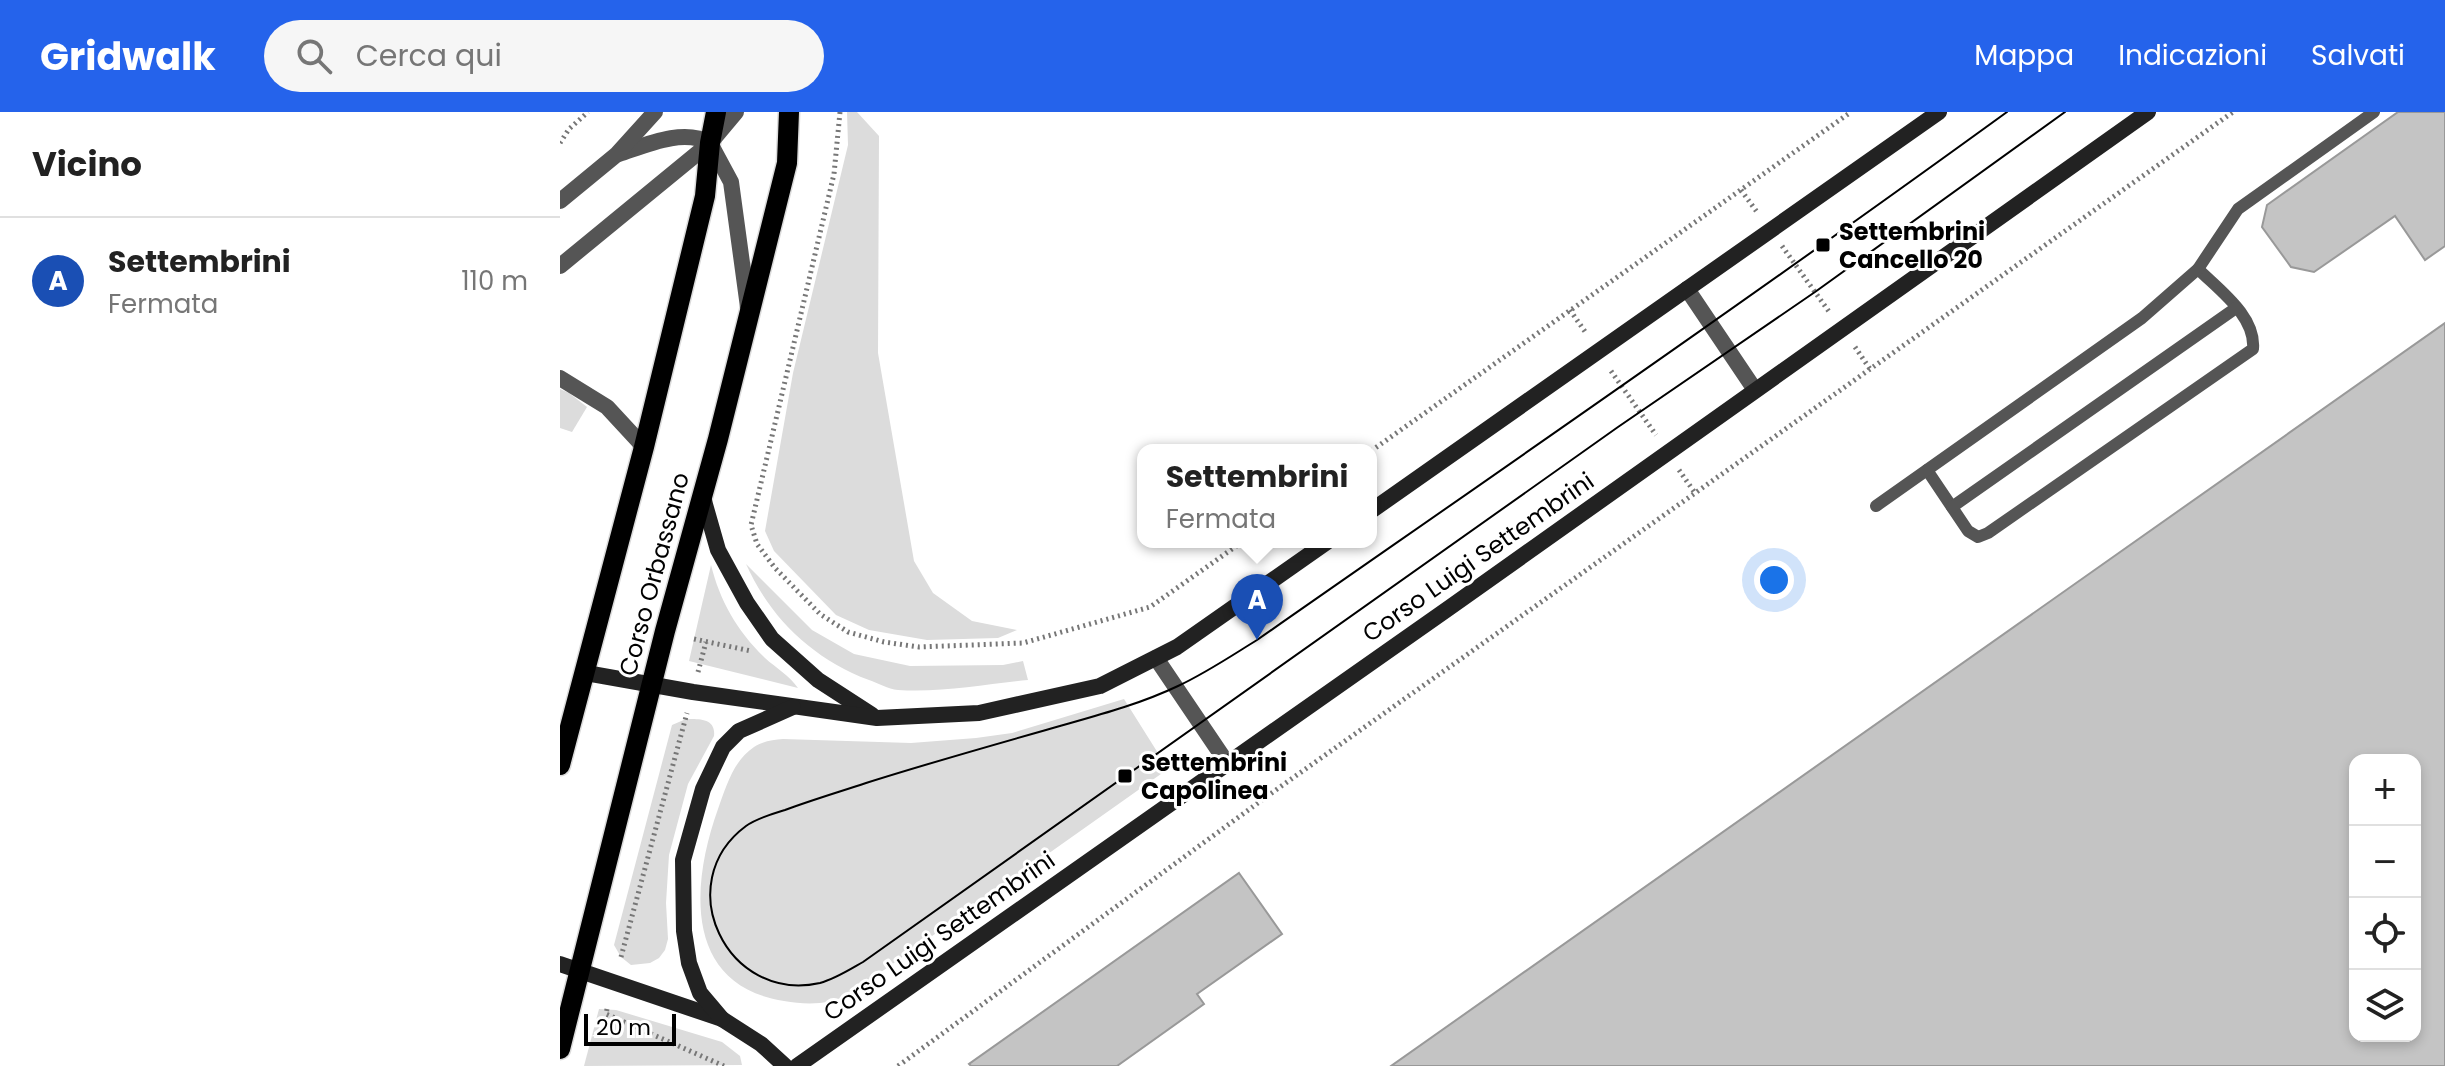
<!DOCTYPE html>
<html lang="it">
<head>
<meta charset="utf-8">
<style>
	:root { --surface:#fff; --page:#f6f6f6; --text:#222; --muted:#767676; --line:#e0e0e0; --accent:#2563eb }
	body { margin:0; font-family:Poppins,sans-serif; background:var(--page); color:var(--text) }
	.controls { position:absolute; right:24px; bottom:24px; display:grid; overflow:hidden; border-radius:16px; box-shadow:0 4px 12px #0003 }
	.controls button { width:72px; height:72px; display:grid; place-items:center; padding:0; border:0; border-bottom:2px solid var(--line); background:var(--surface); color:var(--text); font:40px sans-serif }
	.scale { position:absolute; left:24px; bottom:20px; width:92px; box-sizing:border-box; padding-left:8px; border:4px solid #000; border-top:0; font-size:22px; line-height:28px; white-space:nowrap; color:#000; -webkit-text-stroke:6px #fff; paint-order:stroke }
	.you { position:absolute; left:1214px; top:468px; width:28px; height:28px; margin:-20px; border:6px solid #fff; border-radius:50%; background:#1a73e8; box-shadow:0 0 0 12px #1a73e833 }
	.badge { display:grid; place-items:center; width:52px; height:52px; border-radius:50%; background:var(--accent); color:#fff; font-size:26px; font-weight:700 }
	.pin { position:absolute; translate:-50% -66px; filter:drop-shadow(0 2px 4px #0008) }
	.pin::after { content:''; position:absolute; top:42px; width:28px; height:24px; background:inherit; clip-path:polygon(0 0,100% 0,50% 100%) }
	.popup { position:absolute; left:577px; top:332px; width:240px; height:104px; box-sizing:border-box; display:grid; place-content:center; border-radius:16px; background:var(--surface); filter:drop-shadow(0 2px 6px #0005); font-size:26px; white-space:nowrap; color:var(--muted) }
	.popup b { font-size:30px; color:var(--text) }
	.popup::after { content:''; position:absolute; left:50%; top:100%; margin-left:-16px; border:16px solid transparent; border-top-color:var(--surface) }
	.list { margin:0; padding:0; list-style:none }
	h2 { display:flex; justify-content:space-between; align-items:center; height:104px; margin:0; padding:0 32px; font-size:34px }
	h2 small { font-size:26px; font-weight:400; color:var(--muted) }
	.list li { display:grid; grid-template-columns:52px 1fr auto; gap:24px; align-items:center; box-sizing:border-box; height:128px; padding:0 32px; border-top:2px solid var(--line) }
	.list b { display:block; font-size:30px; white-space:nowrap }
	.list p { margin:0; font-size:26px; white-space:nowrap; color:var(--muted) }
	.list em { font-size:26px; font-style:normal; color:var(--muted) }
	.icon { flex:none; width:44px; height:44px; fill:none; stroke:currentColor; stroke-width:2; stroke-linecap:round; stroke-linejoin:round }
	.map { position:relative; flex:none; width:1885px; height:954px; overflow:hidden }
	header { display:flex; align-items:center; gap:48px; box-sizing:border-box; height:112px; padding:0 40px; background:var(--accent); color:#fff }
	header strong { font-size:38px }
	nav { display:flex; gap:44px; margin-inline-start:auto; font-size:28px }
	.search { width:560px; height:72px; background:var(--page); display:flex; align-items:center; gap:20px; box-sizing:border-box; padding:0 28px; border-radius:44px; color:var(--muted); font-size:30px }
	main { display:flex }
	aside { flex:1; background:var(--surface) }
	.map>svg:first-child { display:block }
	.green { fill:#dcdcdc }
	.building { fill:#c4c4c4; stroke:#999; stroke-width:2; fill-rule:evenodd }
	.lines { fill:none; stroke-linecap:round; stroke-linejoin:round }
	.primary-casing { stroke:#dbdbdb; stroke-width:23 }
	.path { stroke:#777; stroke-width:5; stroke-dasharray:2 4; stroke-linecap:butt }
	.service { stroke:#555; stroke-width:12 }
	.minor { stroke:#555; stroke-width:16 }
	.tertiary { stroke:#555; stroke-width:16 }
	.secondary { stroke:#222; stroke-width:16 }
	.primary { stroke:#000; stroke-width:20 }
	.tram { stroke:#000; stroke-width:2 }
	.poi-dot { fill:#000; stroke:#fff; stroke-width:3 }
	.labels { text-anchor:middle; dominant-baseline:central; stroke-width:6; stroke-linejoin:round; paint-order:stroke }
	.poi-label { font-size:24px; font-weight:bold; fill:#000; stroke:#fff; text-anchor:start }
	.street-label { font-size:24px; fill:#000; stroke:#fff }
</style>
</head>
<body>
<header>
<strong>Gridwalk</strong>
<div class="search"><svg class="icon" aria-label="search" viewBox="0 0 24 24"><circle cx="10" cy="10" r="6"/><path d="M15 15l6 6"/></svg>Cerca qui</div>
<nav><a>Mappa</a><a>Indicazioni</a><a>Salvati</a></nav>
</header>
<main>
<aside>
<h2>Vicino<small></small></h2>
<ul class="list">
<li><span class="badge" style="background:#1a4fb4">A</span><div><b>Settembrini</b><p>Fermata</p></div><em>110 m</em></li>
</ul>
</aside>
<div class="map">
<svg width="1885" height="954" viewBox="0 0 1885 954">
	<rect width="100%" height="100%" fill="#fff"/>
	<g class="green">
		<polygon points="287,0 297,0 319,24 318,241 354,449 373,481 412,509 457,518 438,526 367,528 309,518 276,503 214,439 205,419 233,261 288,33"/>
		<polygon points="0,277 9,281 27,295 12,320 0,316"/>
		<path d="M186 452 252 518 294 542 350 554 443 553 463 549 468 568C425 572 381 581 338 578 328 577 318 571 309 568 252 546 211 507 186 452Z"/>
		<path d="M151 453C160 489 177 519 205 546 216 556 229 563 238 576L129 549Z"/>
		<path d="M564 587 608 657 290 882C269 893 247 893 224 889 123 873 131 772 158 697 166 675 173 649 194 635 203 629 213 628 223 627L351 631 416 626 452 621Z"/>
		<path d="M126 607C139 607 156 606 154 624L128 672 109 743 106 791 108 827 105 838 99 846 90 851 71 853 61 845 54 833 112 613Z"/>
		<polygon points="39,897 56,898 162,930 180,944 182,953 24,954"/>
	</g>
	<g class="building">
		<polygon points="1838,0 1885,0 1885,134 1865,148 1835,104 1754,160 1731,155 1702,115 1707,93"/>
		<path d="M1885 211V954H831ZM1795 648H1855V924H1795Z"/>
		<polygon points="679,761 722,822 637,882 644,892 557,954 411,954 409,952"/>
	</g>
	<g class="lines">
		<defs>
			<g id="primary">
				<polyline points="0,653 84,335 145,84 150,31 156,0"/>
				<polyline points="0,937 105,519 158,327 227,51 229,0"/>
			</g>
		</defs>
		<use href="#primary" class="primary-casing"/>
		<g class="path">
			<polyline points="280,0 274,62 191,413 197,432 215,456 260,502 288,520 324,530 359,535 463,531 590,495 682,430"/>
			<polyline points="0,31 9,17 28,0"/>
			<polyline points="1181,78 1197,100"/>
			<polyline points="1222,134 1270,201"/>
			<polyline points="1010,198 1026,221"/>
			<polyline points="1295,235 1310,257"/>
			<polyline points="1051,259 1096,323"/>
			<polyline points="811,339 1291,0"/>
			<polyline points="1119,358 1135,381"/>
			<polyline points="134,527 191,539"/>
			<polyline points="138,560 146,530"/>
			<polyline points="61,845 127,601"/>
			<polyline points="47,897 46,902 164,954"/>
			<polyline points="338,954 713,680 1673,0"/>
		</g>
		<g class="service">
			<path d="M1367 358 1408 419 1418 425 1428 421 1693 237C1696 204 1659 178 1638 157"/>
			<polyline points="1316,394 1582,206 1638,157 1678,97 1814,0"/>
			<polyline points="1392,395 1676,196"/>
		</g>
		<g class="minor">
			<polyline points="1127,177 1195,278"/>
			<polyline points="596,546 667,651"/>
		</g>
		<g class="tertiary">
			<polyline points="150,31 171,70 188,195"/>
			<path d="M59 42C86 33 123 16 150 31"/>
			<polyline points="0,89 56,43 95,0"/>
			<polyline points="0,154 150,31 176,0"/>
			<polyline points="0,266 47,295 84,335"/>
		</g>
		<g class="secondary">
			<polyline points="142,382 158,438 187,491 212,527 258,568 312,603"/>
			<polyline points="811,399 1379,0"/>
			<polyline points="26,561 133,580 317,606 419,601 540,574 617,535 767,430"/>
			<polyline points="0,852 162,907 201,932 225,954"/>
			<polyline points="162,907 140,881 129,851 124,819 123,748 143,677 163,635 179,619 233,595"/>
			<polyline points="237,954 889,496 1588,0"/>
		</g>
		<use href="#primary" class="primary"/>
		<path class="tram" d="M1447 0C1199 180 948 353 697 528 671 544 646 561 618 574 576 594 531 605 486 618 426 635 366 652 306 671 279 680 252 688 225 698 212 702 197 706 186 714 109 771 167 892 260 871 275 867 289 858 303 850L1058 315 1255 180 1505 0"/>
	</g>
	<g class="poi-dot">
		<rect x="1255" y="125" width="16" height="16" rx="4"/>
		<rect x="557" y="656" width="16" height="16" rx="4"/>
	</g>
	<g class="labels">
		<g class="poi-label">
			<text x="1279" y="119">Settembrini<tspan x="1279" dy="28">Cancello 20</tspan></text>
			<text x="581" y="650">Settembrini<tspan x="581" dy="28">Capolinea</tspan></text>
		</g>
		<g class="street-label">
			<text transform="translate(918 445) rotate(-35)">Corso Luigi Settembrini</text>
			<text transform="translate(94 462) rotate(-75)">Corso Orbassano</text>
			<text transform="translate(379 824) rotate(-35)">Corso Luigi Settembrini</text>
		</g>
	</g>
</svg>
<div class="controls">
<button>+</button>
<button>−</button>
<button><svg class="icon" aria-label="locate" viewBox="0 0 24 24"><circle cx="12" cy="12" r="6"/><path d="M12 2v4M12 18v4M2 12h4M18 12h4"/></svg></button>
<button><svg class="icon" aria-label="layers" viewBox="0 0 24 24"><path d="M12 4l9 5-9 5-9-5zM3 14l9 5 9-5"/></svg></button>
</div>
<div class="scale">20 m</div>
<div class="you"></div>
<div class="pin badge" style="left:697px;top:528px;background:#1a4fb4">A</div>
<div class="popup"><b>Settembrini</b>Fermata</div>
</div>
</main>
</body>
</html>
